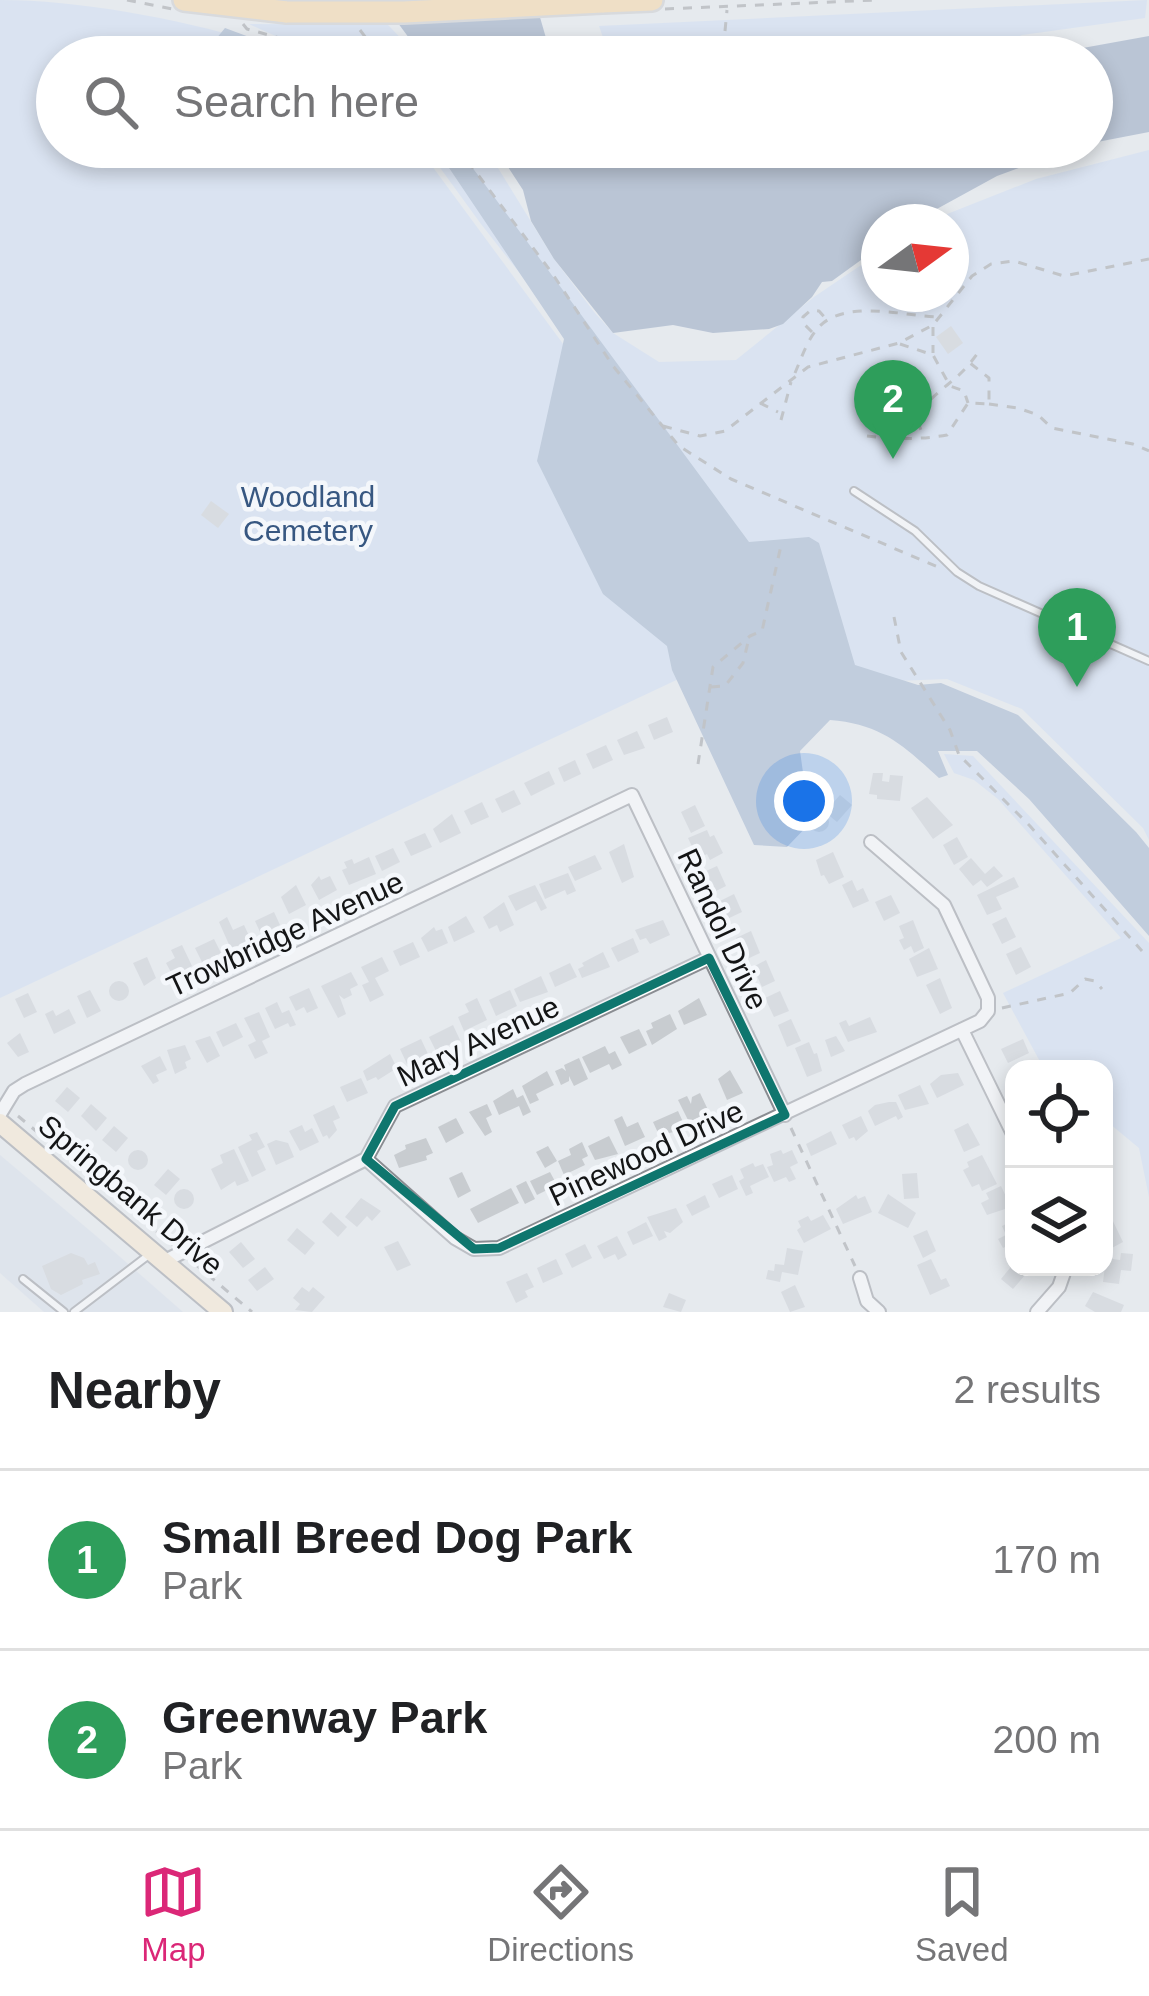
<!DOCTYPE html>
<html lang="en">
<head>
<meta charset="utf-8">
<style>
	:root { --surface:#fff; --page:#f6f6f6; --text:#202124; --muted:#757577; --line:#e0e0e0; --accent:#db2777 }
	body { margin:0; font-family:Helvetica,sans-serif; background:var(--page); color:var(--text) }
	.controls { position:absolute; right:36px; bottom:36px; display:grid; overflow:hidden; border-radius:24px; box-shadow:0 6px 18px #0003 }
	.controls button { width:108px; height:108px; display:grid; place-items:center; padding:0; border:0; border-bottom:3px solid var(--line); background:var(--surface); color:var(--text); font:60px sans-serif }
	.compass { position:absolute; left:861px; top:204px; width:108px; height:108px; border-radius:50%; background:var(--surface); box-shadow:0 6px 18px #0003; rotate:75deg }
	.you { position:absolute; left:804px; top:801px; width:42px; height:42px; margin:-30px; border:9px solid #fff; border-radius:50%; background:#1a73e8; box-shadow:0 0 0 18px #1a73e833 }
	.badge { display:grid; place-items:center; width:78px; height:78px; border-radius:50%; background:var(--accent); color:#fff; font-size:39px; font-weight:700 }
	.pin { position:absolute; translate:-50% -99px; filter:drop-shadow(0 3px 6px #0008) }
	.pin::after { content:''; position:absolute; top:63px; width:42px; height:36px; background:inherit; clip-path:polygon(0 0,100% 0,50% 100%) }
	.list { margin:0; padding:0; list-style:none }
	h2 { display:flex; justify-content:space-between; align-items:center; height:156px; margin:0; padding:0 48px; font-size:51px }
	h2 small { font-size:39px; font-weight:400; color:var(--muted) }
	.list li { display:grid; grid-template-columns:78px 1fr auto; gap:36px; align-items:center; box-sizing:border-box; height:180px; padding:0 48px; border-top:3px solid var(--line) }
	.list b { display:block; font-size:45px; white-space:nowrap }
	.list p { margin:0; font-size:39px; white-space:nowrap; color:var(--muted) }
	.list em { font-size:39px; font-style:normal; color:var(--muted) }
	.icon { flex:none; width:66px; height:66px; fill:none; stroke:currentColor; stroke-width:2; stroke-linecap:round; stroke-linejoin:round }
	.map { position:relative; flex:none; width:1149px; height:1312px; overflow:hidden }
	.search { position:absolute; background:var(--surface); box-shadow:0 6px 18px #0003; left:36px; right:36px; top:36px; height:132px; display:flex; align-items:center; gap:30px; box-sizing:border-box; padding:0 42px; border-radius:66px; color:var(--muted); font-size:45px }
	.sheet { height:516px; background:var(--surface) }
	nav { display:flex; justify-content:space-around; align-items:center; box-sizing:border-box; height:168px; border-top:3px solid var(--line); background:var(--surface); font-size:33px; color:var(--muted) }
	nav a { display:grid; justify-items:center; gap:6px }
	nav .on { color:var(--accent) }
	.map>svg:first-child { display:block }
	.built { fill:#d6dee9 }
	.green { fill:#ccdcf3 }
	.forest { fill:#94aac7 }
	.water { fill:#859ab7 }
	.building { fill:#c8ccd0 }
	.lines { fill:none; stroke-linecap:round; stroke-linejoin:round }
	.service-casing { stroke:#8a8d92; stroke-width:10 }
	.minor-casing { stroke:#8a8d92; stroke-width:16 }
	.secondary-casing { stroke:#8a8d92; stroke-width:22 }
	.primary-casing { stroke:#c7c7c7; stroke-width:26 }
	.path { stroke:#94979a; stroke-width:3; stroke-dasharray:9 9; stroke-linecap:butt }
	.service { stroke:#fff; stroke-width:6 }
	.minor { stroke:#fff; stroke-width:12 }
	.secondary { stroke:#fde9ca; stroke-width:18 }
	.primary { stroke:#fad395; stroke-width:21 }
	.primary-bridge-casing { stroke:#c7c7c7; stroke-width:26; stroke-linecap:butt }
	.primary-bridge { stroke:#fad395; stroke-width:21 }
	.marked { fill:none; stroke:#0f766e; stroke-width:9; stroke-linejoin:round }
	.labels { text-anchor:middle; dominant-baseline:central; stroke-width:9; stroke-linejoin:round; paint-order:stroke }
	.park-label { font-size:30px; fill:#375781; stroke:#f4f7fb }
	.street-label { font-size:30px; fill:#141516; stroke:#f4f7fb }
</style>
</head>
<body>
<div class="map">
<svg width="1149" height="1312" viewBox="0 0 1149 1312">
	<rect width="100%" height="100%" fill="#e6eaee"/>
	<polygon class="built" points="0,1155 95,1235 183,1312 44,1312 0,1273"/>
	<g class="green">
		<path d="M0 0C93 0 216 26 303 57H57V147H418L586 375 721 659 0 998Z"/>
		<polygon points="1147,0 1145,18 1022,35 974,57 610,57 599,26"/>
		<polygon points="249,24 388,25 419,57 322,57"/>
		<polygon points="425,147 485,147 554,259 594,312 613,333 659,362 736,360 814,297 879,253 879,294 951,294 951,222 927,222 1036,179 1149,150 1149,840 1143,828 1022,709 947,679 842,683 481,224"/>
		<polygon points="944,754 973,756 1149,943 1149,1197 1139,1148 1104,1119 1104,1069 1044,1069 1003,993 1121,938 998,799 974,780 954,773"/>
	</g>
	<g class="forest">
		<polygon points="225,28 304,57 259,57 216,39"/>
		<path d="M435 147H456L466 159 749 542 809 537 819 543 855 665 918 685 941 683 1018 715 1136 832 1149 848V936L1029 799 977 751H938L948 775 939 778C903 745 881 724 830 720L800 751 810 823 787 847 754 845 672 670 667 646 603 594 537 461 564 339Z"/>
	</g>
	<g class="water">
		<polygon points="381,0 535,0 546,38 559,57 423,57"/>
		<polygon points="1149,36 1149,132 1092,143 1092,57 1033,57"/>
		<polygon points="495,147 1075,147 997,176 913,222 879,222 879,247 832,281 822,282 812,297 783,324 769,329 713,333 673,325 613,333 554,259 531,221 523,190"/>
	</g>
	<g class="building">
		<polygon points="951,326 963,343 948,354 936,337"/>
		<polygon points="211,501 229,514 218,528 201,515"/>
		<polygon points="667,717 673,732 654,740 648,725"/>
		<polygon points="637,731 645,748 624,755 617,740"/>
		<polygon points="606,745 613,760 593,769 586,754"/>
		<polygon points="575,760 581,774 564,782 558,768"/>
		<polygon points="549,771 555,784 531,796 524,783"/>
		<polygon points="873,773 883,773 882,781 889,782 890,775 903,776 900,801 877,799 877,795 869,794"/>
		<polygon points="514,790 521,804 502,813 495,799"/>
		<polygon points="840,795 852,805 837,822 825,812"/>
		<polygon points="927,797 953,825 933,839 911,808"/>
		<polygon points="482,802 489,817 471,825 464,811"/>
		<polygon points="695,805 705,826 691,833 681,812"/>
		<circle cx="819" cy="822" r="10"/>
		<polygon points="452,814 461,833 440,843 433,829"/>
		<polygon points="707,830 710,837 714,835 723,853 710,860 707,854 698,859 688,838"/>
		<polygon points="425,833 432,847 411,856 404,842"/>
		<polygon points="957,837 968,857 954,865 943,845"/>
		<polygon points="624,844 634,877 622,883 609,852"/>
		<polygon points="393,848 400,862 382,871 375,856"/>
		<polygon points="833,852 844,877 829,884 824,875 821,876 816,860"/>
		<polygon points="595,855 602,869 575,881 568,867"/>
		<polygon points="369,857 376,874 349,885 342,870 347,868 344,862 352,859 354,864"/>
		<polygon points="971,858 985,874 994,866 1003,876 987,887 981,880 973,886 959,869"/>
		<polygon points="717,866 726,886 714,892 704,872"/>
		<polygon points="568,873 576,891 567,895 565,890 545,899 539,884"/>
		<polygon points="319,876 321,880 330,876 337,890 319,900 311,885"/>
		<polygon points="1014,877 1019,887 996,897 1002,909 987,915 977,895"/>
		<polygon points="852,880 857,891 863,888 869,901 853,908 842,885"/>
		<polygon points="296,885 306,905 289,914 281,897"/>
		<polygon points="535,885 547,908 541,911 536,901 516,911 508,896"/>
		<polygon points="734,894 742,912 727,919 718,902"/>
		<polygon points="891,895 900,913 884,921 875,902"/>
		<polygon points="504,902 514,925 500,932 497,925 489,929 483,917"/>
		<polygon points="274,912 280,925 261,934 255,921"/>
		<polygon points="466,916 475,932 454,942 448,927"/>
		<polygon points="227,917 233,930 244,925 251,940 231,949 219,922"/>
		<polygon points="1006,917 1016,937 1002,944 992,924"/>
		<polygon points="663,920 670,935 650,944 646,938 640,940 635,930"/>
		<polygon points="913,920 924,948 914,953 911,946 904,950 899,940 904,938 899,926"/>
		<polygon points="434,927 436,931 442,929 448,943 428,952 421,938"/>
		<polygon points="751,931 760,953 745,960 736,938"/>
		<polygon points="633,938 639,952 618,962 611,948"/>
		<polygon points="214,939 221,953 202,962 195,948"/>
		<polygon points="413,942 420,957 400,966 393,951"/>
		<polygon points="182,945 192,966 173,976 166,963 175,958 171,950"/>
		<polygon points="1021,947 1031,967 1016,975 1006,954"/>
		<polygon points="929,948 938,969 917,977 909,959"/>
		<polygon points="603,952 610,967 582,978 578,969 584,966 582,963"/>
		<polygon points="147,957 156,978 144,986 133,963"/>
		<polygon points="382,957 389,971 375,978 384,995 370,1002 362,985 369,982 361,967"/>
		<polygon points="766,960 775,981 762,987 753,967"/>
		<polygon points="570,963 577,977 555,987 549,973"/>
		<polygon points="351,972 358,985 350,989 352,995 344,999 339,995 346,1014 338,1018 321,986"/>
		<polygon points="541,976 548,992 520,1002 514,989"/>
		<polygon points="940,978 952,1008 940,1014 926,985"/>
		<circle cx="119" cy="991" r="10"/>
		<polygon points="309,988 318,1008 307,1013 304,1007 296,1011 289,997"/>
		<polygon points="90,990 101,1011 87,1018 77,996"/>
		<polygon points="510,990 517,1006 496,1016 489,1000"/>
		<polygon points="780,991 789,1011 774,1017 765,998"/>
		<polygon points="28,993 37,1012 24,1018 15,999"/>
		<polygon points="477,998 487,1020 464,1031 458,1017 469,1012 465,1004"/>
		<polygon points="699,998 707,1015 684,1025 678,1011"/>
		<polygon points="277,1002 282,1013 289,1010 296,1025 290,1027 288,1023 275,1029 265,1008"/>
		<polygon points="69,1009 76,1023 54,1034 45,1014 53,1010 56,1016"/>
		<polygon points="259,1012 270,1037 262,1041 268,1053 255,1059 248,1045 256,1041 244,1018"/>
		<polygon points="670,1014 677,1029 652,1045 646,1031 653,1028 651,1023"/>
		<polygon points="870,1017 877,1032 848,1042 839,1023 846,1020 849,1026"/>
		<polygon points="791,1019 801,1041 787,1047 778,1025"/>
		<polygon points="236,1023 243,1037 223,1047 216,1032"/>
		<polygon points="453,1025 460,1040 436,1051 429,1037"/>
		<polygon points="639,1029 647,1045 629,1054 620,1037"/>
		<polygon points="20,1033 29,1052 18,1057 7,1043"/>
		<polygon points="210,1036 220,1056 207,1063 195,1041"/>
		<polygon points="836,1036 845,1051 831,1057 825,1040"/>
		<polygon points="421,1039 428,1054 407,1064 400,1049"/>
		<polygon points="1023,1039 1029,1053 1008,1063 1001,1049"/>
		<polygon points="809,1042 814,1054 817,1053 822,1071 807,1077 795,1048"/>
		<polygon points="185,1045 191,1059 185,1062 187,1068 175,1074 167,1050"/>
		<polygon points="605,1046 609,1054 615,1051 622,1065 612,1070 609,1064 590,1073 582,1057"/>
		<polygon points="390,1054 397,1068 378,1080 376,1077 367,1081 363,1071"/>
		<polygon points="160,1056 167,1070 156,1075 159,1081 153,1084 141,1066"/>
		<polygon points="579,1058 588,1079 574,1086 569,1076 569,1081 561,1085 555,1071 562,1068 566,1071 564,1065"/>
		<polygon points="730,1070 743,1093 727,1100 718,1079"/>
		<polygon points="547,1071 554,1085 536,1094 539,1100 530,1104 522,1086"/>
		<polygon points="958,1073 964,1085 937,1098 930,1084 941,1075"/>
		<polygon points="361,1078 368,1093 347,1102 340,1087"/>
		<polygon points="920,1085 929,1104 905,1110 898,1095"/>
		<polygon points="67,1087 80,1098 68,1112 55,1101"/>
		<polygon points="513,1089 517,1098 523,1095 531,1112 523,1116 519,1106 499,1115 493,1101"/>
		<polygon points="700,1093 709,1112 689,1122 678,1100 687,1096 691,1104 692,1097"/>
		<polygon points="889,1102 896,1102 903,1117 898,1120 896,1116 875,1126 868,1111 875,1105"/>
		<polygon points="91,1104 107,1118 96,1131 81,1116"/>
		<polygon points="487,1104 492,1115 486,1118 492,1132 485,1136 469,1112"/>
		<polygon points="334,1105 340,1118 333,1121 337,1130 329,1139 327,1135 323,1137 313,1115"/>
		<polygon points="678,1111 683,1122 673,1129 674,1132 659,1135 653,1122"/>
		<polygon points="622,1116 627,1127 638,1122 645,1137 625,1146 614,1120"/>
		<polygon points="861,1116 868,1131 856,1141 854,1137 849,1139 842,1125"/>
		<polygon points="456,1118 464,1133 446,1143 438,1127"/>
		<polygon points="968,1123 980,1145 964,1152 954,1130"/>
		<polygon points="302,1125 305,1132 312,1128 319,1142 300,1151 289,1131"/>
		<polygon points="114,1126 128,1138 116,1152 102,1140"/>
		<polygon points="831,1131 837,1144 811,1156 806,1144"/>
		<polygon points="257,1132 265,1147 257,1151 266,1170 252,1177 238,1147 252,1140 249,1135"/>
		<polygon points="609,1136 618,1154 595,1160 588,1146"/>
		<polygon points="426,1138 433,1153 426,1156 427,1160 399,1168 394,1155 406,1149 405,1145"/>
		<polygon points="276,1140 288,1143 294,1157 276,1165 267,1144"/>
		<polygon points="582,1142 588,1156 582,1159 585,1165 564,1175 558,1161 571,1155 569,1149"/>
		<polygon points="548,1146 557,1161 545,1168 536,1152"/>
		<polygon points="234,1149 249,1181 237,1186 235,1181 221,1190 211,1169 223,1163 220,1155"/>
		<polygon points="781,1150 783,1154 792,1150 798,1163 790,1167 796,1179 789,1182 786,1177 774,1182 767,1167 773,1165 770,1154"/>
		<circle cx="138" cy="1160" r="10"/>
		<polygon points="982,1155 997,1184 982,1191 979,1184 972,1187 963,1170 969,1167 967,1162"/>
		<polygon points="753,1163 755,1167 763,1164 769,1177 750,1186 753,1193 746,1196 739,1181 744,1178 740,1169"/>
		<polygon points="168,1169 180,1179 166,1195 154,1185"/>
		<polygon points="462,1172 471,1191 458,1198 449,1178"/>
		<polygon points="550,1172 557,1185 537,1195 530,1181"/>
		<polygon points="917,1173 919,1198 904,1199 902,1174"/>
		<polygon points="732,1175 738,1189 719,1198 712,1184"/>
		<polygon points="526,1181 535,1199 525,1204 516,1186"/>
		<polygon points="1001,1186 1011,1207 987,1215 981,1203 989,1199 986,1193"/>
		<polygon points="511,1188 519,1203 478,1223 470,1209"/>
		<circle cx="184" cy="1199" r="10"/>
		<polygon points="888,1194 916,1213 908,1228 878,1213"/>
		<polygon points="705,1195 710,1207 692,1216 686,1205"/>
		<polygon points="856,1195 858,1199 865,1196 872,1212 843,1224 836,1209"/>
		<polygon points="361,1198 381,1211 372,1221 367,1216 357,1227 345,1217"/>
		<polygon points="676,1208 683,1222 670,1233 664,1231 667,1237 659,1241 647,1217"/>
		<polygon points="331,1212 347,1227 338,1237 322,1222"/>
		<polygon points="1109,1213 1123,1242 1108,1250 1104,1215"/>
		<polygon points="823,1215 831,1229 804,1243 797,1230 801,1227 798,1221 808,1216 811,1221"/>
		<polygon points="1014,1220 1014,1251 1011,1244 1003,1248 998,1239 1006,1235 1002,1226"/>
		<polygon points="646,1222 653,1236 633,1245 627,1232"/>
		<polygon points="297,1228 315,1243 305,1255 287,1240"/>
		<polygon points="927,1230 936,1251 923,1258 913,1236"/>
		<polygon points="617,1236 627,1255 618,1260 615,1254 604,1259 597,1246"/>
		<polygon points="398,1241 411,1265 397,1271 384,1247"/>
		<polygon points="241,1242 255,1259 243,1268 229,1252"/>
		<polygon points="585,1244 592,1258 572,1268 565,1254"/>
		<polygon points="787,1248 803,1251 798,1275 782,1272 780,1282 766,1279 768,1270 774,1271 775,1264 784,1265"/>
		<polygon points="71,1253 84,1258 88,1265 95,1262 100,1274 82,1280 83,1284 61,1295 51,1289 42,1266"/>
		<polygon points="1121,1253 1133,1254 1131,1271 1121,1270 1119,1284 1103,1282 1106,1258 1120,1260"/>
		<polygon points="556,1259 563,1274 543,1283 537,1268"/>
		<polygon points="931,1259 941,1280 946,1278 950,1286 930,1295 917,1265"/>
		<polygon points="1014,1263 1014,1267 1032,1267 1013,1289 1001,1279"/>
		<polygon points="265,1267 274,1279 257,1291 248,1280"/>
		<polygon points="527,1273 534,1287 525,1291 528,1297 516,1303 506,1282"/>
		<polygon points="795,1285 805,1307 790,1312 781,1292"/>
		<polygon points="302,1287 309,1292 313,1287 325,1297 312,1312 295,1310 300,1304 293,1298"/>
		<polygon points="1093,1292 1124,1305 1121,1312 1095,1312 1085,1306"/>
		<polygon points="669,1293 686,1300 681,1312 663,1307"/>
	</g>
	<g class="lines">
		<defs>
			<g id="service">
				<polyline points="854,491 915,531 957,572 979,586 1149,661"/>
				<polyline points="23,1279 64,1312"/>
				<polyline points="74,1312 150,1254"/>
			</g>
			<g id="minor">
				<polyline points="962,1030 1014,1136"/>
				<polyline points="0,1114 14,1091 25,1084 632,795 785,1115"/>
				<polyline points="366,1159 455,1238 474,1249 499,1248 980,1021 988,1011 988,998 944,905 871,842"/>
				<polyline points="165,1261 366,1159 395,1106 709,958"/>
				<polyline points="860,1278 867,1301 879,1312"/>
				<polyline points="1037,1312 1059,1287 1066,1267"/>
			</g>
			<polyline id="secondary" points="0,1123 223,1312"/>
			<g id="primary">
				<polyline points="184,0 287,12"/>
				<polyline points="602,2 652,0"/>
			</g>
		</defs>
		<use href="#service" class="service-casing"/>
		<use href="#minor" class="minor-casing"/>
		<use href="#secondary" class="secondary-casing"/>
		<use href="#primary" class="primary-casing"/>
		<g class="path">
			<polyline points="127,0 172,9"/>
			<polyline points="665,9 877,0"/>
			<polyline points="243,24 247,29 349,57"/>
			<polyline points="360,30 380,57"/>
			<polyline points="725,31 727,10"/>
			<polyline points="360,57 375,53"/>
			<polyline points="457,147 552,273 613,366 679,446 731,479 938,567"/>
			<polyline points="933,327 933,353"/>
			<polyline points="812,332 802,322 803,317 811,310 819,311 826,319"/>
			<polyline points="900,344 933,355 950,386 964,391 968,403"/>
			<polyline points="971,362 977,354"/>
			<path d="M795 373C801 359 807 341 817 329 843 298 903 316 938 317"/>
			<polyline points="760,403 778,412"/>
			<polyline points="989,404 1018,408 1038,415 1052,428 1133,444 1149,451"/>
			<polyline points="781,420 791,382"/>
			<polyline points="663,426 700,436 725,431 808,367 899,343 933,325 972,276 991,264 1014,261 1064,276 1149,259"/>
			<path d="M867 436C895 439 919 440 947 435L968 403 989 404V378L970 363C955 383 925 397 917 419L924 439"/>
			<polyline points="894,617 901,652 950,730 959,755 1030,826 1142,951"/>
			<polyline points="711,687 725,686 743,663 749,638"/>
			<polyline points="698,764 713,667 750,636 762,631 782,541"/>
			<polyline points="1002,1008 1070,993 1085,979 1095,981 1102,989"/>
			<polyline points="18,1116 173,1245"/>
			<polyline points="791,1128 855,1266"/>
			<polyline points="194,1263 252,1312"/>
		</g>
		<use href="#service" class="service"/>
		<use href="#minor" class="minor"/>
		<use href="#secondary" class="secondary"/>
		<use href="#primary" class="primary"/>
		<defs>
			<polyline id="primary-bridge" points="287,12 404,12 602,2"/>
		</defs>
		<use href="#primary-bridge" class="primary-bridge-casing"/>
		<use href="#primary-bridge" class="primary-bridge"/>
	</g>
	<path d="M0 0H1149V1312H0ZM709 958 785 1115 499 1248 474 1249 366 1159 395 1106Z" fill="#e6eaee" fill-opacity=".55" fill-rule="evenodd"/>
	<path class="marked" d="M709 958 785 1115 499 1248 474 1249 366 1159 395 1106Z"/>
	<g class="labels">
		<g class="park-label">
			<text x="308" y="496">Woodland<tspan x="308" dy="34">Cemetery</tspan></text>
		</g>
		<g class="street-label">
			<text transform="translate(723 929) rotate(65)">Randol Drive</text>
			<text transform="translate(285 934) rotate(-25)">Trowbridge Avenue</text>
			<text transform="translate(478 1041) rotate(-25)">Mary Avenue</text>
			<text transform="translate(646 1153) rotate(-25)">Pinewood Drive</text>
			<text transform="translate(131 1195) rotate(40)">Springbank Drive</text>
		</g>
	</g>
</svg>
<div class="controls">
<button><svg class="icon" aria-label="locate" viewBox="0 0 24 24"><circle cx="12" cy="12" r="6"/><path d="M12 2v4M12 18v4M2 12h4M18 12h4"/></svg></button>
<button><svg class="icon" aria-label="layers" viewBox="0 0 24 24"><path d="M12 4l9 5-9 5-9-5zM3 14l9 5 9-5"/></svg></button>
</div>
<svg class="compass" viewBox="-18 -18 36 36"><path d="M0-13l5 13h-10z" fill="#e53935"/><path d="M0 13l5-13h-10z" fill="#757577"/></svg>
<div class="you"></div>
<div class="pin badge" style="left:1077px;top:687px;background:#2e9e5b">1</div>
<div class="pin badge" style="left:893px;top:459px;background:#2e9e5b">2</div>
<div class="search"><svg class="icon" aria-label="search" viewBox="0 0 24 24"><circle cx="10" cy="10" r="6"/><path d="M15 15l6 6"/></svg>Search here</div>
</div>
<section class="sheet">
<h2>Nearby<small>2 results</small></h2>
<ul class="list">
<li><span class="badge" style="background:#2e9e5b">1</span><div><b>Small Breed Dog Park</b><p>Park</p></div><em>170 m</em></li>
<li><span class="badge" style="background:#2e9e5b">2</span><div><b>Greenway Park</b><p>Park</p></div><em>200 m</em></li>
</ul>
</section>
<nav>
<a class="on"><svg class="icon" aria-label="map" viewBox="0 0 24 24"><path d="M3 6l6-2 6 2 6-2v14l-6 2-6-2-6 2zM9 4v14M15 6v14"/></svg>Map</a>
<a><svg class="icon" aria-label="directions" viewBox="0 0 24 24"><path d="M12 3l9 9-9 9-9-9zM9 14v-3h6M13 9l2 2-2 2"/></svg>Directions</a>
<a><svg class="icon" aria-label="saved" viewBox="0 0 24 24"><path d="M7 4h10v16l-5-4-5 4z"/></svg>Saved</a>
</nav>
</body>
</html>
